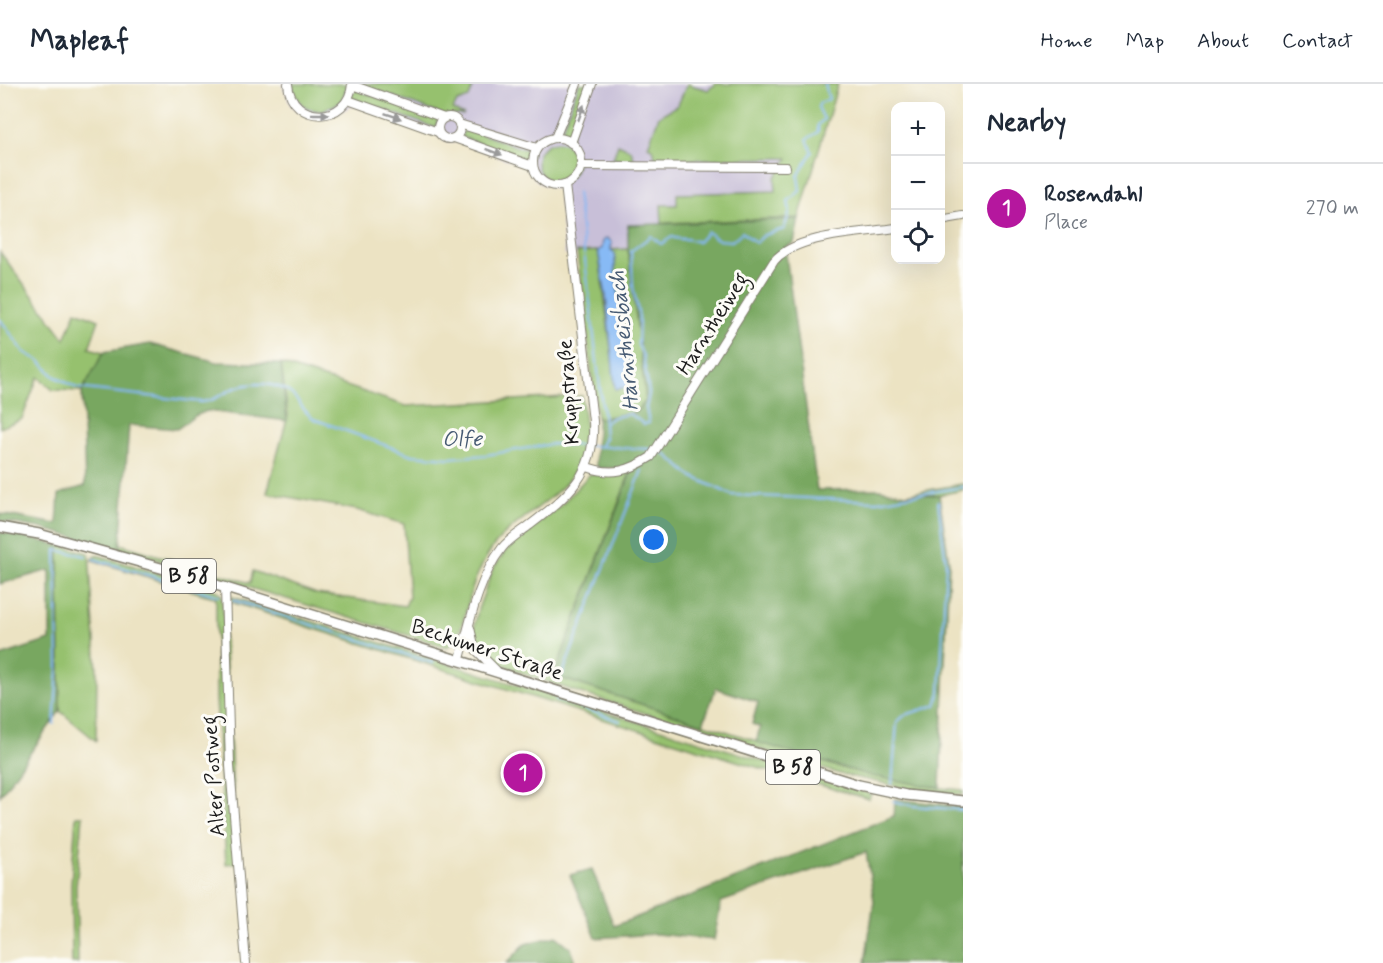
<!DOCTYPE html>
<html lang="en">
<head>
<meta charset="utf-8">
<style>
	:root { --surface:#fff; --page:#f2f2f3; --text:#1f2937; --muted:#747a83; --line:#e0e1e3; --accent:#b5179e }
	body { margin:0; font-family:Mynerve,sans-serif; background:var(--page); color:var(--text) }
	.controls { position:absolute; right:18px; top:18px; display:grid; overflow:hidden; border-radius:12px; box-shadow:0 6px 24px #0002 }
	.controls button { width:54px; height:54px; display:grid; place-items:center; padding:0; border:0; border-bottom:2px solid var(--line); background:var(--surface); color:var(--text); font:30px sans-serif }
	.you { position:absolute; left:654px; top:456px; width:21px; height:21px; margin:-15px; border:4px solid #fff; border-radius:50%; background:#1a73e8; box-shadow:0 0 0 9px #1a73e833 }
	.badge { display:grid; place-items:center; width:39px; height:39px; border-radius:50%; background:var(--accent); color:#fff; font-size:20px; font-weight:700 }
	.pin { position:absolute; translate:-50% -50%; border:3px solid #fff; box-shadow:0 2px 6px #0006 }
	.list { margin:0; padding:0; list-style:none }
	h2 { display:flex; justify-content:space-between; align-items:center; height:78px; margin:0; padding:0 24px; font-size:26px }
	h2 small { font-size:20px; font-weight:400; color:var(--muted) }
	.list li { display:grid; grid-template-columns:39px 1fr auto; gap:18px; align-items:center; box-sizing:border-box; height:90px; padding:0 24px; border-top:2px solid var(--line) }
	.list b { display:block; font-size:22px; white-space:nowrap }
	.list p { margin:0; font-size:20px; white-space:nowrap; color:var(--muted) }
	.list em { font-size:20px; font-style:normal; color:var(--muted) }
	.icon { flex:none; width:33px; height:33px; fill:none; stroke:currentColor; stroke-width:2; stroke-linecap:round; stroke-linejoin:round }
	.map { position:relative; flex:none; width:963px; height:879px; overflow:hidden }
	header { display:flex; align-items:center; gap:36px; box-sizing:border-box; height:84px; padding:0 30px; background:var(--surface); border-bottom:2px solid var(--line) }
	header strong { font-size:28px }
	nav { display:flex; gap:33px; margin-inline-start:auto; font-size:21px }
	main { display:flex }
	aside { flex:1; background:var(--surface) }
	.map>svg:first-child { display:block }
	.industrial { fill:#c8bfd8 }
	.green { fill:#96c16e; stroke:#596e45; stroke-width:1.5 }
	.forest { fill:#78a761; stroke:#4a623e; stroke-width:1.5 }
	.water { fill:#87baf5; stroke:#526b88; stroke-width:1.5 }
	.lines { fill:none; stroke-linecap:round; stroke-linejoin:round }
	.stream { stroke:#87baf5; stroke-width:2 }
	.minor-casing { stroke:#848070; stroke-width:10 }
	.major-casing { stroke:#848070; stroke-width:12 }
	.minor { stroke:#fff; stroke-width:8 }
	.major { stroke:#fff; stroke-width:9 }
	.oneway { fill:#999 }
	.labels { text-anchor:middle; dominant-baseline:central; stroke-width:6; stroke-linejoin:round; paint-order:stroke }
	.shield { fill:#fdfcf7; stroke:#605f5e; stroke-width:1.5 }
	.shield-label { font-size:20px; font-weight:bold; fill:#1c1c1c }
	.street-label { font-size:21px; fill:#1c1c1c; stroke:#fdfcf7 }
	.water-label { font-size:22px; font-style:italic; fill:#475b73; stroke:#fdfcf7 }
</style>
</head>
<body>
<header>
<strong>Mapleaf</strong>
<nav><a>Home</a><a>Map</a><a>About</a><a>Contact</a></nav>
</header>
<main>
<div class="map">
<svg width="963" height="879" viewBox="0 0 963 879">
	<rect width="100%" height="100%" fill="#fdfcf7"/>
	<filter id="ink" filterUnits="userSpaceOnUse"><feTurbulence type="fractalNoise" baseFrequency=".0167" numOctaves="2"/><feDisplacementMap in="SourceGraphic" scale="12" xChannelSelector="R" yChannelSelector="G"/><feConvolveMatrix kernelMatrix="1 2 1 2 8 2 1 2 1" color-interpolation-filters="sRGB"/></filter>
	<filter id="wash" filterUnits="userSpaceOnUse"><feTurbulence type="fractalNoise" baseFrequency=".008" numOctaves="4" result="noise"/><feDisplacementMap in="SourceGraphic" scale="24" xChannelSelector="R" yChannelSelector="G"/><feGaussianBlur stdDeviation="1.35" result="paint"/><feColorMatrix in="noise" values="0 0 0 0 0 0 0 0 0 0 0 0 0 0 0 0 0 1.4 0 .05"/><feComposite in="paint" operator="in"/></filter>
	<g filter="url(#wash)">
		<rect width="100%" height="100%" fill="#ece3c3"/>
		<polygon class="industrial" points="282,0 838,0 799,134 628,141 628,165 611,166 612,162 603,156 602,164 598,167 565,171 558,106 539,99 522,81 460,59 444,57 434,50 356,22 350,23 330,33 310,34 291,22"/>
		<g class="green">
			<path d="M292 0H348L341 18 321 27C303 26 296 16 292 0Z"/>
			<polygon points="359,0 474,0 469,14 457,18 453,26 464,31 443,31"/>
			<polygon points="579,0 589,0 570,54 560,51"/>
			<polygon points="687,0 708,6 716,0 838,0 799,134 662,139 661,121 677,121 677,110 776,107 775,94 788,74 656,76 653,65 648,62 659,32 678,21"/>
			<polygon points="354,5 438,35 436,44 351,14"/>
			<polygon points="464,44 532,68 530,77 461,53"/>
			<circle cx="557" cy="78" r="20"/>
			<polygon points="618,60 631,66 634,76 613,75"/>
			<polygon points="628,165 646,318 634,328 597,335 577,168 598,167 599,171 616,305 633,303 615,185 615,170 611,166"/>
			<polygon points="0,168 65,255 76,227 99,236 89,264 104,268 82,307 53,306 38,293 22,335 0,344"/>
			<path d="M281 280 406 322 582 312C583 327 587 343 585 358 578 409 527 424 497 458 488 468 482 481 476 494 468 511 463 557 447 563L120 465V460L250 499 253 487 317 510 405 522 409 513 404 440 357 426 267 409 288 331Z"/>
			<polygon points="630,388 554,592 841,684 940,704 963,706 963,711 910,705 840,690 574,607 524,590 488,574 479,564 474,554 474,544 478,525 493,485 506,466 562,420 590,390 609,392"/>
			<polygon points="963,400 963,406 939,411 906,410"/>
			<polygon points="59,461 89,469 97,587 96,657 60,627"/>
			<polygon points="97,471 218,507 222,512 237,779 226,780 216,615 216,514 92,476"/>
			<polygon points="232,513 871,710 869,715 746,680 302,541 229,517"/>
			<polygon points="76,732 83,732 76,803 78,879 72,879 71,800"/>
		</g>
		<g class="forest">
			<path d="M799 135 794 159 785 163 817 406 880 405 906 410 939 411 949 478 940 704 871 692 756 658 760 643 752 640 758 618 716 604 703 640 554 592 631 388 629 384H597C593 376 598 349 597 335L635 329 646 317 628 165V141Z"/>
			<polygon points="150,260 217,278 281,280 287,337 207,327 195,332 177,345 129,341 120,465 40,444 0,437 0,430 57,440 59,410 85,402 82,307 104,268"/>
			<polygon points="0,448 59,461 60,627 0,712 0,572 50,556 50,486 0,500"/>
			<polygon points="895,715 963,723 963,879 865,879 874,817 866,768 721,818 714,856 656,850 596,854 570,791 592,785 614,842 894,732"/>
			<polygon points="556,852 571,864 575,879 507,879 525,860"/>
		</g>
		<polygon class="water" points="607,154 612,158 611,166 615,170 615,185 633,303 615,305 606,212 598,167 602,164 603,156"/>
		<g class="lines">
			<g class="stream">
				<polyline points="577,108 604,338"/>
				<path d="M0 235 24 268 40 277 54 292 77 304 201 318C216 317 222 309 235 304 251 298 274 298 289 308 300 316 302 327 314 335L412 371 449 374 486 371 552 360 648 365 663 368 691 392 732 411 877 417 963 403"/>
				<path d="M601 362 605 354 604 340 613 333 630 330 644 340 649 339 646 324 649 309 643 272 638 261 639 233 633 203 631 167 651 152 661 160 672 153C681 157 688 153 698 158L707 148 719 156 732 157 742 148 756 159 764 151 784 145 790 127 788 117 800 107 798 92 812 68 807 55 818 48V41L824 35 818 23 820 19 829 15 825 0"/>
				<polyline points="94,475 219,512"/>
				<polyline points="233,516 433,579 433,576"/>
				<polyline points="562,591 642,386"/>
				<polyline points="556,615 620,637"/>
				<polyline points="54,640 58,585 56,466 86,472"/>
				<polyline points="892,700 897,638 905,631 936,621 940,608 946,479 938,417"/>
				<polyline points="893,717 914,722 963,726"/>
			</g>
		</g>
	</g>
	<g filter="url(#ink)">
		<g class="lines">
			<defs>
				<g id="minor">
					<path d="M288 0C291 41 349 41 352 0"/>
					<polyline points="352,1 444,34"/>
					<polyline points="348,16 438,48"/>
					<circle cx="449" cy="44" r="11"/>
					<polyline points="459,40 537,64"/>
					<circle cx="557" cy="78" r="24"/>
					<polyline points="454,54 533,82"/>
					<polyline points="555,54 577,0"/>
					<polyline points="571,59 592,0"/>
					<polyline points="581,82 786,83"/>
					<polyline points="940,136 963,132"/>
					<path d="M587 383C612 392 629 387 651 373L774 177C796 150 862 149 896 144"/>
					<polyline points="225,503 230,682 246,879"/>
					<polyline points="470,544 475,565 496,586"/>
					<path d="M460 575C470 538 478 495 502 464 509 455 521 448 530 441 569 411 596 389 593 337L565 101"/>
				</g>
				<polyline id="major" points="0,443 39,450 168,486 859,701 906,711 963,717"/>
			</defs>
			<use href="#minor" class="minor-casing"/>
			<use href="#major" class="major-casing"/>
			<use href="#minor" class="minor"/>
			<use href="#major" class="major"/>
		</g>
		<defs><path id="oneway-solid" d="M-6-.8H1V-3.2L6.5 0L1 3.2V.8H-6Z" transform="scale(1.5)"/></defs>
		<g class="oneway">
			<use href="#oneway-solid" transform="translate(581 29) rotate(-70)"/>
			<use href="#oneway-solid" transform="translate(320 30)"/>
			<use href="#oneway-solid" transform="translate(393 32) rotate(19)"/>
			<use href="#oneway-solid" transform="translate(494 68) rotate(20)"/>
		</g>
	</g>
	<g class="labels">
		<g class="shield">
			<rect x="162" y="475" width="54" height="34" rx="4.5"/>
			<rect x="766" y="666" width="54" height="34" rx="4.5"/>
		</g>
		<g class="shield-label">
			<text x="189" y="492">B 58</text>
			<text x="793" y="683">B 58</text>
		</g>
		<g class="street-label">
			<text transform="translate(713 240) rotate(-58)">Harntheiweg</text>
			<text transform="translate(569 308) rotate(-94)">Kruppstraße</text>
			<text transform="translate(487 566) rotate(18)">Beckumer Straße</text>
			<text transform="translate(214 692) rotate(-94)">Alter Postweg</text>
		</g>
		<g class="water-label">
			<text transform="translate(625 257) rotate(-96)">Harntheisbach</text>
			<text transform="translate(462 356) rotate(-1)">Olfe</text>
		</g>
	</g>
</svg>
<div class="controls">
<button>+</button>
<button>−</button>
<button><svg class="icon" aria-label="locate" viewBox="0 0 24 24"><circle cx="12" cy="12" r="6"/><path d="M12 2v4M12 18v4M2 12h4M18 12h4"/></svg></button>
</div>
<div class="you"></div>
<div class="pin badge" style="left:523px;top:689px">1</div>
</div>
<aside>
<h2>Nearby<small></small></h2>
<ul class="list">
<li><span class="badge">1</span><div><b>Rosendahl</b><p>Place</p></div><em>270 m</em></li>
</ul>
</aside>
</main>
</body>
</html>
